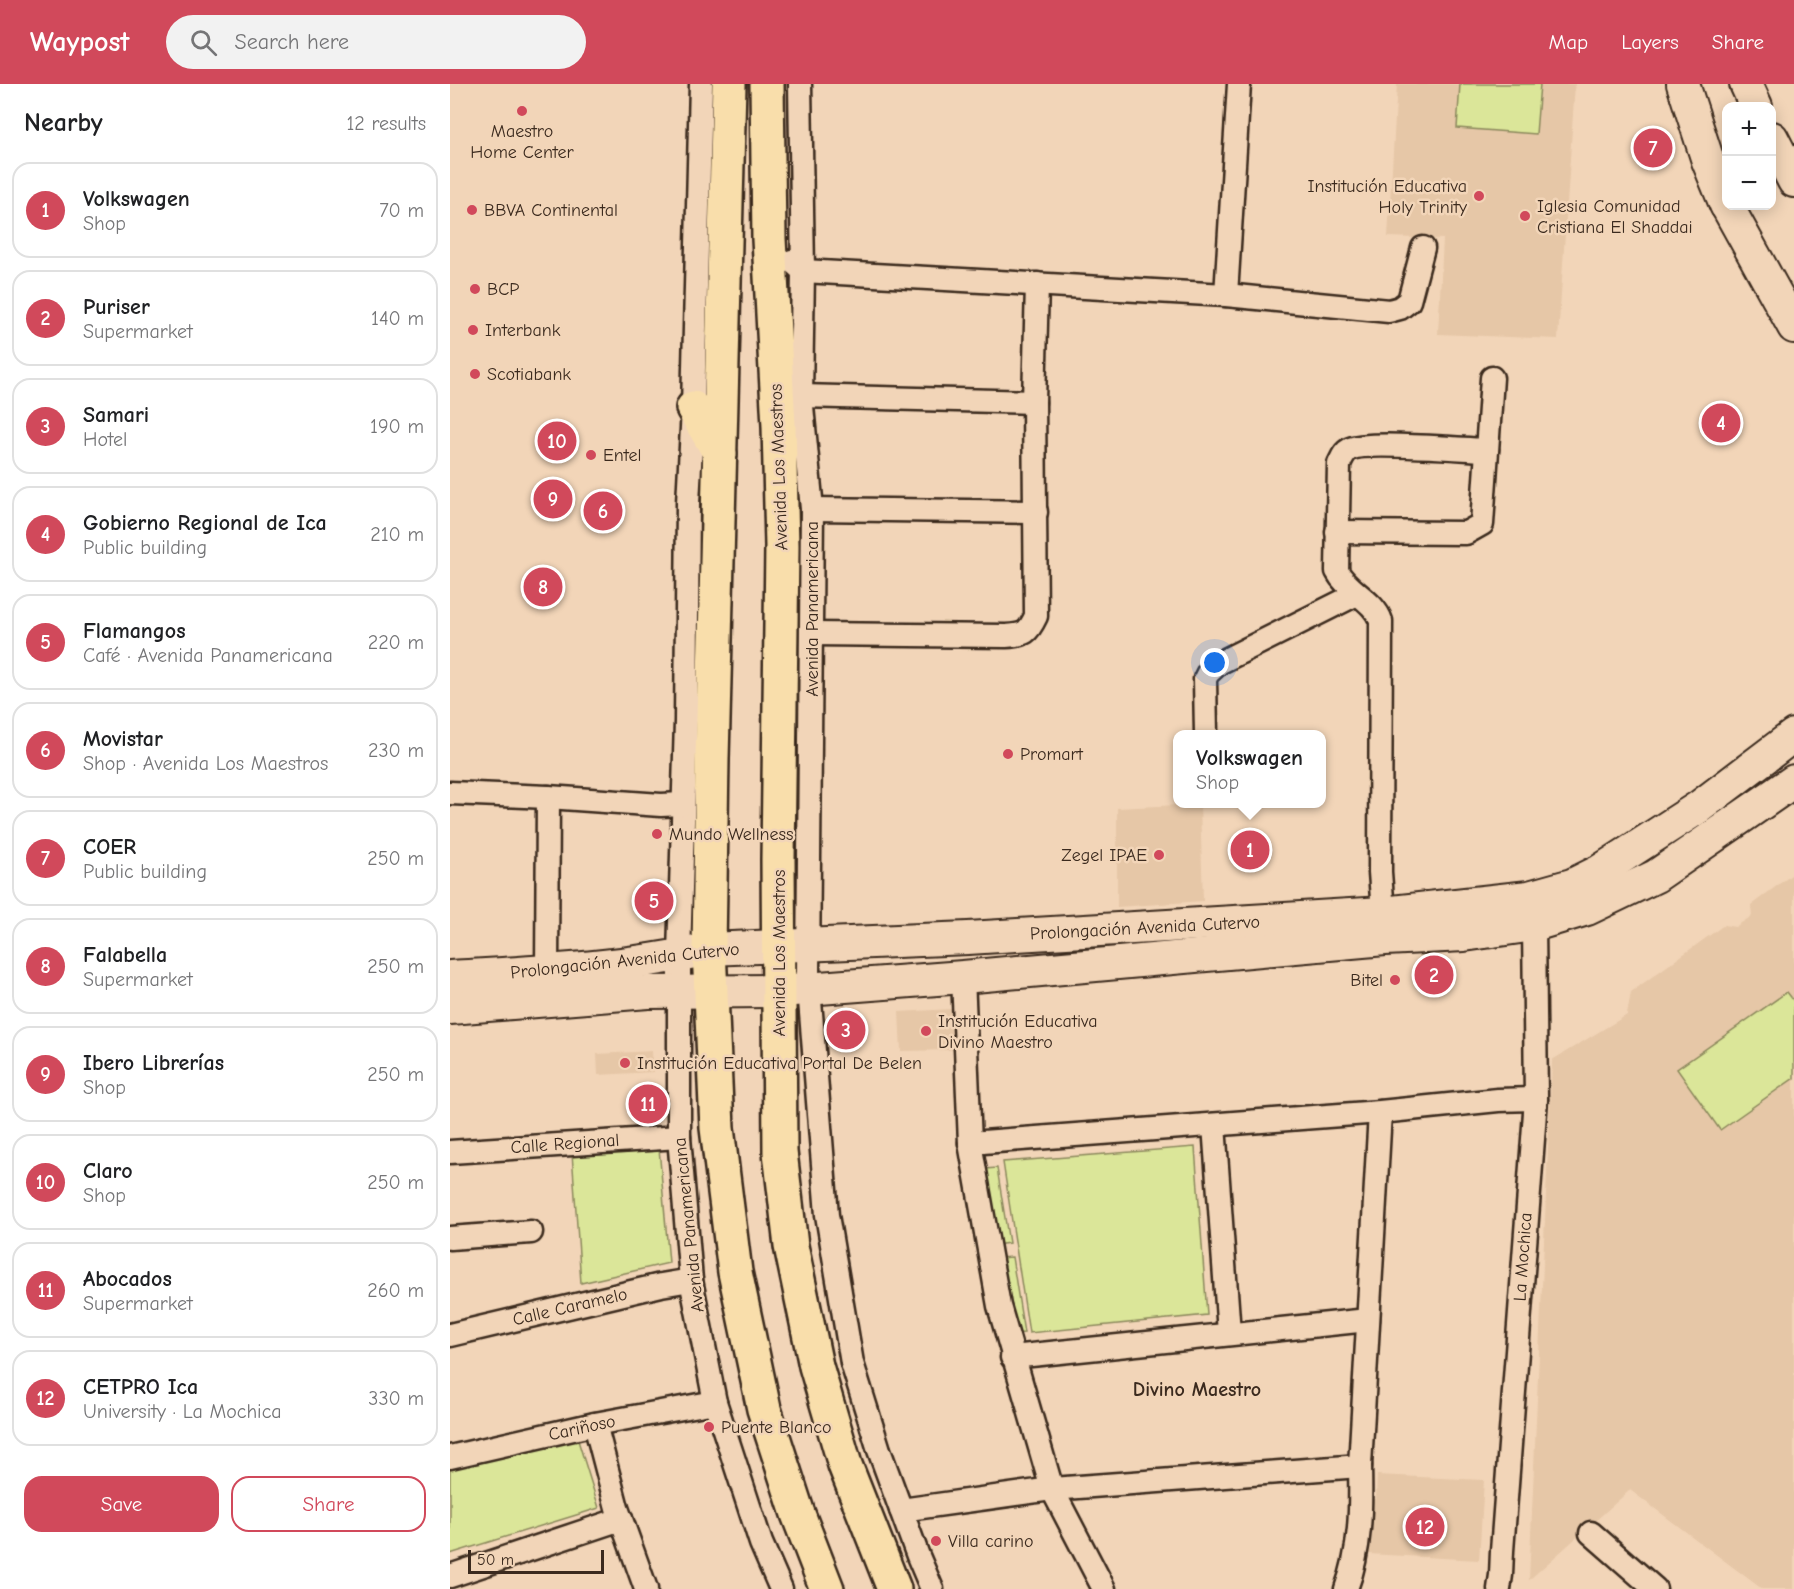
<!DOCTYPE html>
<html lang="en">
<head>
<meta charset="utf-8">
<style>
	:root { --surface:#fff; --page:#f2f2f2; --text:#202124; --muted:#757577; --line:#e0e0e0; --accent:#d1495b }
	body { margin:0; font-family:"Comic Neue",sans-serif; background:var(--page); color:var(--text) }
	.controls { position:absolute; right:18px; top:18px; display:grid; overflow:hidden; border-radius:12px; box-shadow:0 3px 15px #0003 }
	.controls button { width:54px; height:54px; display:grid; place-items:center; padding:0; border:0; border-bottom:2px solid var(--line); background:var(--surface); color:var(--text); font:30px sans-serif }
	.scale { position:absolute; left:18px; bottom:15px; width:136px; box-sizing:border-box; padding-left:6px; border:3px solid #3b2a1e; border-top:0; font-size:16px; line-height:21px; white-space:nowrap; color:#3b2a1e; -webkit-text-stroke:4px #f2d5b8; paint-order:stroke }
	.you { position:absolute; left:765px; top:579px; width:21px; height:21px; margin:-15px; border:4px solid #fff; border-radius:50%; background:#1a73e8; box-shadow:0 0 0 9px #1a73e833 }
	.badge { display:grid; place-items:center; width:39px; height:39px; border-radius:50%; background:var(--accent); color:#fff; font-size:20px; font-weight:700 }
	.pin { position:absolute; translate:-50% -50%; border:3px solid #fff; box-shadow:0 2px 6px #0006 }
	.popup { position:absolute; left:723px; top:646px; width:153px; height:78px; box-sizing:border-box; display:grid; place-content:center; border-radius:12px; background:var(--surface); filter:drop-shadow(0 2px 4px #0005); font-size:20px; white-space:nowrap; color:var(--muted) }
	.popup b { font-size:22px; color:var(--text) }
	.popup::after { content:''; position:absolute; left:50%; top:100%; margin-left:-12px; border:12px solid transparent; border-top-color:var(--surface) }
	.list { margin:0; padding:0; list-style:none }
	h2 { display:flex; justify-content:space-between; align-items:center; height:78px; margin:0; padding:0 24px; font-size:26px }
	h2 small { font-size:20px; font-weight:400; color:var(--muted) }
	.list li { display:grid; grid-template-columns:39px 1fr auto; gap:18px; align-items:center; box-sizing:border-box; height:96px; margin:0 12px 12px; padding:0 12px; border:2px solid var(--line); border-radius:18px }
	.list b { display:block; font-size:22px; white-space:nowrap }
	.list p { margin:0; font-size:20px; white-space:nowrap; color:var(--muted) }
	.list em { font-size:20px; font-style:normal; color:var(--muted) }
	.actions { display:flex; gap:12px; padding:18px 24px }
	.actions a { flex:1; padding:14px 0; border:2px solid var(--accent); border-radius:18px; text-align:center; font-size:21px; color:var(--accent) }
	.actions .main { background:var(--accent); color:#fff }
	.icon { flex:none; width:33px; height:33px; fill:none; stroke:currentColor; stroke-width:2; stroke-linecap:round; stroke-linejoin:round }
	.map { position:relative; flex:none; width:1344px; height:1505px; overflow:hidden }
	header { display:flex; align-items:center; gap:36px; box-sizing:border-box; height:84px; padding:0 30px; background:var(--accent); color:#fff }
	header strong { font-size:28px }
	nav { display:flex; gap:33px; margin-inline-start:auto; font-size:21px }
	.search { width:420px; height:54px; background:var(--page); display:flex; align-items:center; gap:15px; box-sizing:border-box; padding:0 21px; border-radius:33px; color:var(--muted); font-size:22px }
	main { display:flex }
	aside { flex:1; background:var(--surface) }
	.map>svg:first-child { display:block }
	.built { fill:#e6c7a7 }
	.green { fill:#dbe699; stroke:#8b885c; stroke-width:1.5 }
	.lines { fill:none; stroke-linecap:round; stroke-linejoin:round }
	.street-casing { stroke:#3b2a1e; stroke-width:27 }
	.secondary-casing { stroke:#3b2a1e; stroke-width:36 }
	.highway-casing { stroke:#3b2a1e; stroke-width:38 }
	.street { stroke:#f2d5b8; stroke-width:22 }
	.secondary { stroke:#f2d5b8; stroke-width:32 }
	.highway { stroke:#f9deab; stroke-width:33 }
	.poi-dot { fill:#d1495b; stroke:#f2d5b8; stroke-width:2 }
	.labels { text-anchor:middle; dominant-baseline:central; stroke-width:5; stroke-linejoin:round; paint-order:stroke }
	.poi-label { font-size:18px; fill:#3b2a1e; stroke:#f2d5b8; text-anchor:start }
	.street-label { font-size:18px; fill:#3b2a1e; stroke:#f2d5b8 }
	.neighbourhood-label { font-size:20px; font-weight:bold; fill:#3b2a1e; stroke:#f2d5b8 }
</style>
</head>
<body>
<header>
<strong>Waypost</strong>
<div class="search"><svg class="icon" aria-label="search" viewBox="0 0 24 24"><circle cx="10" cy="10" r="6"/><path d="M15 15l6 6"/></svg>Search here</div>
<nav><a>Map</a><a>Layers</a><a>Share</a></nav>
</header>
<main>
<aside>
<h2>Nearby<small>12 results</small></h2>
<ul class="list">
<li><span class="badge">1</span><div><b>Volkswagen</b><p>Shop</p></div><em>70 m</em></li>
<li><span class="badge">2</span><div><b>Puriser</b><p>Supermarket</p></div><em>140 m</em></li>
<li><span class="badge">3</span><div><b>Samari</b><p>Hotel</p></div><em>190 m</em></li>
<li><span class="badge">4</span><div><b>Gobierno Regional de Ica</b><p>Public building</p></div><em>210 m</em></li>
<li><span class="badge">5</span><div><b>Flamangos</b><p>Café · Avenida Panamericana</p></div><em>220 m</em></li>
<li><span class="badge">6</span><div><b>Movistar</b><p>Shop · Avenida Los Maestros</p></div><em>230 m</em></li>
<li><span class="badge">7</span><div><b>COER</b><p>Public building</p></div><em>250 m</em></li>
<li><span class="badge">8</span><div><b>Falabella</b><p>Supermarket</p></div><em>250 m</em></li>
<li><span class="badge">9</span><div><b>Ibero Librerías</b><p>Shop</p></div><em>250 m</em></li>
<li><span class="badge">10</span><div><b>Claro</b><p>Shop</p></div><em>250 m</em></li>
<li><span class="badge">11</span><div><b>Abocados</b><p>Supermarket</p></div><em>260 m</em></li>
<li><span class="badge">12</span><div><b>CETPRO Ica</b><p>University · La Mochica</p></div><em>330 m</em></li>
</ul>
<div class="actions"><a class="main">Save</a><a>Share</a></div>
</aside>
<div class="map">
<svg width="1344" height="1505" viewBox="0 0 1344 1505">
	<rect width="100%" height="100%" fill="#f2d5b8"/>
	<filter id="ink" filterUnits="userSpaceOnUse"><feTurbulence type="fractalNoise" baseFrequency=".0167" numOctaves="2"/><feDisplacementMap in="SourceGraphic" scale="12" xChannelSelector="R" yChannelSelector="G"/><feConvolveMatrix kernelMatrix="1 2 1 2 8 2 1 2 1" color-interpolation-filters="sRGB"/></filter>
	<g filter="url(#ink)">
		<g class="built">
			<polygon points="947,0 1125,0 1108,255 988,250 993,155 938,153"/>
			<polygon points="750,720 753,817 667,823 667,724"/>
			<polygon points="1344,789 1344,1505 1312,1505 1180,1406 1079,1496 1102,976 1177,931 1181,908 1274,841 1285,843 1302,832 1301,821"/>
			<polygon points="501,925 502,966 451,967 449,928"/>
			<polygon points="202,967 203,988 148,991 147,970"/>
			<polygon points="927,1391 1034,1396 1029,1476 918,1470 920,1416 926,1415"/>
		</g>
		<g class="green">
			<polygon points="1010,0 1090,0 1086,50 1007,44"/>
			<polygon points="1337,908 1344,917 1344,994 1270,1046 1227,985"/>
			<polygon points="745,1063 757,1231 579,1249 553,1078"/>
			<polygon points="209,1064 219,1179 131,1199 122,1069"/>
			<polygon points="547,1084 559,1159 546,1161 535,1085"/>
			<polygon points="562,1173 574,1249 562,1250 548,1174"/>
			<polygon points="127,1353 149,1424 0,1470 0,1381"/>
		</g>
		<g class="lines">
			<defs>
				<g id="street">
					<polyline points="251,0 243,324 238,419 236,637 229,871 229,1053 241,1196 265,1318 311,1459 331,1505"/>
					<polyline points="350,0 353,187 351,312 362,425 358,891 377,1131 402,1279 429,1366 468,1472 482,1505"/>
					<polyline points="342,177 353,187 776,211 939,227 950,224 959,217 973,164"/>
					<polyline points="776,211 789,0"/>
					<polyline points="351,312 584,318"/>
					<polyline points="362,425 586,428"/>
					<polyline points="887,448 1016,449 1032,440 1042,294"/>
					<path d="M362 550 556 552C575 551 578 549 586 532L584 318 587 200"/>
					<polyline points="756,650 755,595 758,589 769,579 907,510"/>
					<polyline points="0,709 98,713 211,721 233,720"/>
					<path d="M934 842 930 788 931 537C924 516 897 507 887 487L889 380C892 374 894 368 900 365 915 357 1014 365 1037 366"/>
					<polyline points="97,887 98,713"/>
					<polyline points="513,893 520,1059 549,1222 602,1405 654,1505"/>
					<polyline points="764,1041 779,1249"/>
					<polyline points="520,1059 930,1028 1048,1016 1086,1015"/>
					<polyline points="0,1068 229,1053"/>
					<polyline points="0,1154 81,1148"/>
					<polyline points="0,1251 211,1201 241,1196"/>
					<polyline points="562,1273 918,1236"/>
					<polyline points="145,1340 167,1424 196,1505"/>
					<polyline points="0,1373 145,1340 265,1318"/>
					<polyline points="451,1426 602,1405 910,1382"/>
					<polyline points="1141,1449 1205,1505"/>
					<polyline points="0,1492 171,1435"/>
					<path d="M896 1505C911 1465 911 1424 910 1382L930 1028"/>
					<polyline points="1049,1505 1051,1491 1052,1467 1086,1015 1084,841 1082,827"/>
				</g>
				<g id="secondary">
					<polyline points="1233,0 1258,77 1276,121"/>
					<polyline points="1296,0 1306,22"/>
					<polyline points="1322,54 1344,97"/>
					<polyline points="1277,122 1344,243"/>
					<path d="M0 893C86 888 175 884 259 865L518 854 933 829 1079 813 1122 801 1150 787 1249 723 1344 651"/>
					<polyline points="0,924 198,908 330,907 513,893 935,855 1014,851 1084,841 1137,825 1206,792 1344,697"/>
				</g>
				<g id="highway">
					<polyline points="279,0 262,675 259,865 267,1044 285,1188 314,1325 348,1430 377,1505"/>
					<polyline points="317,0 319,155 329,342 332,462 328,776 330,1068 341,1162 366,1282 395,1381 444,1505"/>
					<polyline points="243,324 270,370"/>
				</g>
			</defs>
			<use href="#street" class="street-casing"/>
			<use href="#secondary" class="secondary-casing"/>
			<use href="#highway" class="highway-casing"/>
			<use href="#street" class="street"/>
			<use href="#secondary" class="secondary"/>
			<use href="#highway" class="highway"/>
		</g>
	</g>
	<g class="poi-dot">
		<circle cx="72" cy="27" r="6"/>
		<circle cx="1029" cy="112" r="6"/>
		<circle cx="22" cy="126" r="6"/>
		<circle cx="1075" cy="132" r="6"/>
		<circle cx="25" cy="205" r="6"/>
		<circle cx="23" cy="246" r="6"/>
		<circle cx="25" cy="290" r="6"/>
		<circle cx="141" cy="371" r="6"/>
		<circle cx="558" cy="670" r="6"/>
		<circle cx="207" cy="750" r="6"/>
		<circle cx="709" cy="771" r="6"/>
		<circle cx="945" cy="896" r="6"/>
		<circle cx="476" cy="947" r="6"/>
		<circle cx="175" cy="979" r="6"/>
		<circle cx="259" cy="1343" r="6"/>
		<circle cx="486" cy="1457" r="6"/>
	</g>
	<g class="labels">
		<g class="poi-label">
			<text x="72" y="47" text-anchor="middle">Maestro<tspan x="72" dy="21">Home Center</tspan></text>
			<text x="1017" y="102" text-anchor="end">Institución Educativa<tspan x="1017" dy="21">Holy Trinity</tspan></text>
			<text x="1087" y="122">Iglesia Comunidad<tspan x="1087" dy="21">Cristiana El Shaddai</tspan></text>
			<text x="34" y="126">BBVA Continental</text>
			<text x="37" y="205">BCP</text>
			<text x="35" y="246">Interbank</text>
			<text x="37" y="290">Scotiabank</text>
			<text x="153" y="371">Entel</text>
			<text x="570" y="670">Promart</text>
			<text x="219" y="750">Mundo Wellness</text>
			<text x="697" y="771" text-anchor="end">Zegel IPAE</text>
			<text x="933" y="896" text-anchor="end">Bitel</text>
			<text x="488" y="937">Institución Educativa<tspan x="488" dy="21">Divino Maestro</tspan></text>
			<text x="187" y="979">Institución Educativa Portal De Belen</text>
			<text x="271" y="1343">Puente Blanco</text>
			<text x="498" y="1457">Villa carino</text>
		</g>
		<g class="street-label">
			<text transform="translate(329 383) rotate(-92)">Avenida Los Maestros</text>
			<text transform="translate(362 525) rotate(-90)">Avenida Panamericana</text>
			<text transform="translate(695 844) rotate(-3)">Prolongación Avenida Cutervo</text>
			<text transform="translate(329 869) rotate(-90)">Avenida Los Maestros</text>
			<text transform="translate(175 877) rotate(-6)">Prolongación Avenida Cutervo</text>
			<text transform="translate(115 1060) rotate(-4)">Calle Regional</text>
			<text transform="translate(239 1141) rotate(-96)">Avenida Panamericana</text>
			<text transform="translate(1073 1173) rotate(-86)">La Mochica</text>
			<text transform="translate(120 1223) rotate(-13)">Calle Caramelo</text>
			<text transform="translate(132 1344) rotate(-12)">Cariñoso</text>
		</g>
		<g class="neighbourhood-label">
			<text x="747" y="1305">Divino Maestro</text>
		</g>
	</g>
</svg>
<div class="controls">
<button>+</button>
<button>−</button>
</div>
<div class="scale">50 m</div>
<div class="you"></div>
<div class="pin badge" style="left:800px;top:766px">1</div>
<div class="popup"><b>Volkswagen</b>Shop</div>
<div class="pin badge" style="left:984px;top:891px">2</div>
<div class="pin badge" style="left:396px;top:946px">3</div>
<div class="pin badge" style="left:1271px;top:339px">4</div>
<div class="pin badge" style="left:204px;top:817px">5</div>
<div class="pin badge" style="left:153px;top:427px">6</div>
<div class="pin badge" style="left:1203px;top:64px">7</div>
<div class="pin badge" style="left:93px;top:503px">8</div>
<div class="pin badge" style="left:103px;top:415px">9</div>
<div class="pin badge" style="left:107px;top:357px">10</div>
<div class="pin badge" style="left:198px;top:1020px">11</div>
<div class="pin badge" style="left:975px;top:1443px">12</div>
</div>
</main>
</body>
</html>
